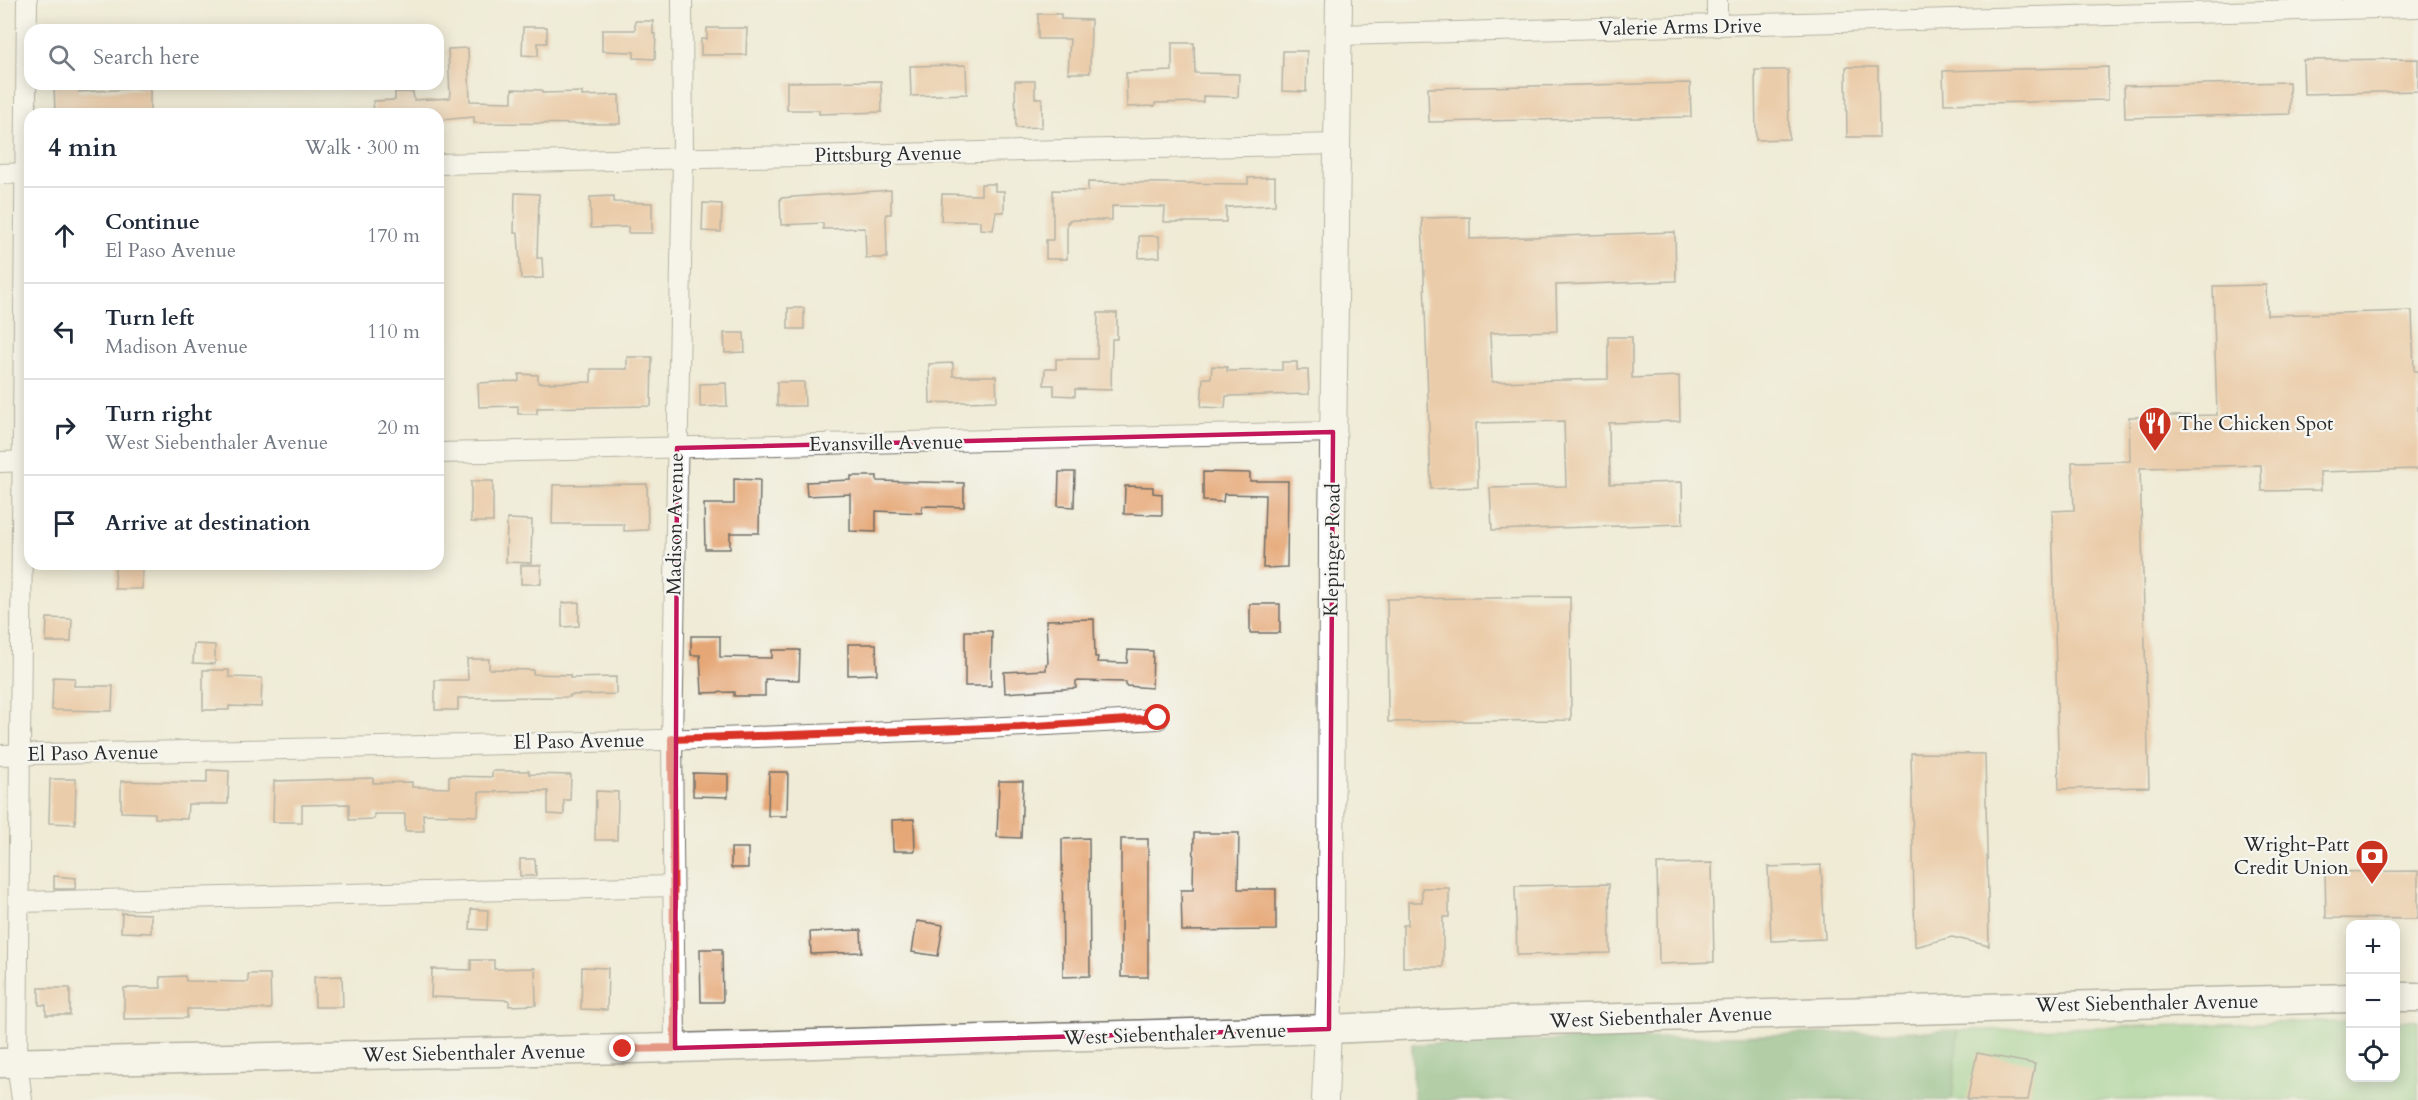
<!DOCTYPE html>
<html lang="en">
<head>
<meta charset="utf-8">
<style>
	:root { --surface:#fff; --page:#f2f2f3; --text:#1f2937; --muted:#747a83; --line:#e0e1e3 }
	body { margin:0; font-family:Cardo,serif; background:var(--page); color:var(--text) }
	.controls { position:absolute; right:18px; bottom:18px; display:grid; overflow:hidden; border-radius:12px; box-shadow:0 3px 15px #0003 }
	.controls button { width:54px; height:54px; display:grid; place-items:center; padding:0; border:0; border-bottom:2px solid var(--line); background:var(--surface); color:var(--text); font:30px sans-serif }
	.stop { position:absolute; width:18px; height:18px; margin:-14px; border:4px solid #d93025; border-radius:50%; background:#fff }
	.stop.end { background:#d93025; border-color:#fff; box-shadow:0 2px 6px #0008 }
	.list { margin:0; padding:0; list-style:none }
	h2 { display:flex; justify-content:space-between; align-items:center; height:78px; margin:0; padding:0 24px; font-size:26px }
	h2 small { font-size:20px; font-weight:400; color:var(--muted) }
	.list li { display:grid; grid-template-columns:39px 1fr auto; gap:18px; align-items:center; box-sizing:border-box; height:96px; padding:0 24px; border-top:2px solid var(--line) }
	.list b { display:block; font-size:22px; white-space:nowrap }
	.list p { margin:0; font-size:20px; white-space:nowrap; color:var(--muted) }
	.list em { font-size:20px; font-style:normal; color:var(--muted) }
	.icon { flex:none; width:33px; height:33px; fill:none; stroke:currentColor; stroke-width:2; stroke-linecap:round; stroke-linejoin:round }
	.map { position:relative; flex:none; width:2418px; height:1100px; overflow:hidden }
	.search { position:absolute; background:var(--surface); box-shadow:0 3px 15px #0003; left:24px; top:24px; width:420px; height:66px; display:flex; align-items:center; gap:15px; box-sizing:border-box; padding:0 21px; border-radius:18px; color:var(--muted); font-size:22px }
	.panel { position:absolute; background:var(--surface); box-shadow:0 3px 15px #0003; left:24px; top:108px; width:420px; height:462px; border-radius:18px }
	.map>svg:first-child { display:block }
	.green { fill:#83c781; stroke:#577956; stroke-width:1.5 }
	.forest { fill:#6aac6f; stroke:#4a6c4d; stroke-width:1.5 }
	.building { fill:#e6a776 }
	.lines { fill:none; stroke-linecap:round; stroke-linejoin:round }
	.minor-casing { stroke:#706e67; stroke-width:22 }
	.tertiary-casing { stroke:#706e67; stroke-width:28 }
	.secondary-casing { stroke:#706e67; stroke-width:31 }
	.minor { stroke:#fff; stroke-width:20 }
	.tertiary { stroke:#fff; stroke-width:26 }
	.secondary { stroke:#fff; stroke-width:28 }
	.route { stroke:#d93025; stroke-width:8 }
	.marked { fill:none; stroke:#c2185b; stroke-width:4.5; stroke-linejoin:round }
	.labels { text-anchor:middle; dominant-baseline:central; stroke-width:4.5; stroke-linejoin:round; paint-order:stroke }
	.street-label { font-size:20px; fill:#2b2b2b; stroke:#f6f6f2 }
	.poi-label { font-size:20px; fill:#2b2b2b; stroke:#f6f6f2; text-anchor:start }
</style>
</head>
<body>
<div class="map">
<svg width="2418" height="1100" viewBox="0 0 2418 1100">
	<rect width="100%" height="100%" fill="#f6f6f2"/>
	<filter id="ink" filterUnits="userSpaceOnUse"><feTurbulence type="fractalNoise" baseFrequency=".0167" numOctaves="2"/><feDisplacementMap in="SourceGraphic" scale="12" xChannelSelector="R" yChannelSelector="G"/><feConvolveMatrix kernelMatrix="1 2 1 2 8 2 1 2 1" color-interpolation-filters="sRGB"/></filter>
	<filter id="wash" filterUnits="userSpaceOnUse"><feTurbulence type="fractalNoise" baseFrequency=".008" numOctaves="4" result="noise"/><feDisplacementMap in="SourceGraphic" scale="24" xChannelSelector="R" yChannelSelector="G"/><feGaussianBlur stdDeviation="1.35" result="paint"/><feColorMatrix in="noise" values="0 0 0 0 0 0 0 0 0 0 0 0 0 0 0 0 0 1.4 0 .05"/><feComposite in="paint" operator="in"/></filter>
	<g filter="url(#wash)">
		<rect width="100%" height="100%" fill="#efebd6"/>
		<polygon class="green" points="2396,1020 2418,1020 2418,1100 1414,1100 1412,1044 2350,1021 2350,1078 2396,1078"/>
		<polygon class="forest" points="1958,1030 1952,1100 1414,1100 1412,1044"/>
		<g id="blocks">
			<g class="building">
				<polygon points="1038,14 1061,14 1061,19 1091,20 1090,73 1068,73 1070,39 1038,39"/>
				<polygon points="635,21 653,21 653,34 656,34 655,59 634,58 634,52 602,51 602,30 635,30"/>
				<polygon points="523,27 547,27 547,43 538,43 538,56 522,55"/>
				<polygon points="707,28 747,28 746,55 701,55 701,39 707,39"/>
				<polygon points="1172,43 1194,43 1195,73 1239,74 1238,97 1203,96 1203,102 1155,103 1155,106 1127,107 1126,73 1172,71"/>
				<polygon points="468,48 470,101 512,102 512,89 542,90 542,93 582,92 582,96 619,95 620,124 474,123 474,117 440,120 439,114 374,114 373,101 395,100 395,92 413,92 414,100 450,98 448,49"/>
				<polygon points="1283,51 1307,51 1306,92 1282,91"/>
				<polygon points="2418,59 2418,91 2304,94 2303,60"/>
				<polygon points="966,65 967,94 911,96 910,66"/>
				<polygon points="1846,67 1878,67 1879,137 1847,137"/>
				<polygon points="2108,67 2108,100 1944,104 1943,71"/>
				<polygon points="1755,70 1788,70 1789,139 1756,140"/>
				<polygon points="881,81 882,112 819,114 819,110 787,110 787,82"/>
				<polygon points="1015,81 1035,81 1035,98 1042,98 1042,127 1016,128"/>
				<polygon points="2289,82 2290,114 2125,118 2124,86"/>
				<polygon points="1690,83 1691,117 1429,122 1428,88"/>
				<polygon points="54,84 79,84 79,92 150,88 150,114 55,114"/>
				<polygon points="1275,177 1275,205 1226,207 1226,222 1164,222 1165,207 1112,206 1112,220 1069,220 1069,222 1067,222 1067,259 1046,259 1046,240 1053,240 1053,190 1088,191 1088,182 1248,184 1248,178"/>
				<polygon points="981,184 995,184 995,191 1004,191 1004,212 996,212 993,230 980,229 980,221 941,221 942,194 981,195"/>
				<polygon points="891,190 891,214 886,214 887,258 866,258 865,228 823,229 823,223 781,225 780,198"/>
				<polygon points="515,193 539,194 537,258 542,258 543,278 521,279 518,233 514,233"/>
				<polygon points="614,196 614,202 652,203 652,233 628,233 628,227 591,228 590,197"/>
				<polygon points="703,203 722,204 721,232 702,231"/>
				<polygon points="1470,217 1470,239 1675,232 1676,281 1556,285 1557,331 1490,333 1492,382 1608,379 1608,337 1632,337 1632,378 1679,376 1680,421 1609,423 1610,484 1682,482 1683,524 1492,530 1490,488 1566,486 1564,421 1476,423 1478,487 1431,489 1422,218"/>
				<polygon points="1139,236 1159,236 1160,257 1139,258"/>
				<polygon points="2266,285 2267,315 2412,311 2414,371 2418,371 2418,469 2320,472 2321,490 2262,491 2261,465 2140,468 2149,787 2059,789 2052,511 2074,510 2072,462 2130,461 2129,417 2217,415 2213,286"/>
				<rect x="788" y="308" width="16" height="21"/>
				<polygon points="1098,313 1117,313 1117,339 1112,339 1111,390 1075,389 1075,396 1054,395 1054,385 1044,385 1045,369 1056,369 1056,359 1097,359"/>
				<polygon points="724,333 744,333 745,352 725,353"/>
				<polygon points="627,357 652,357 651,406 537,408 537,414 518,414 518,406 479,407 478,383 519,381 519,374 538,375 538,383 591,382 591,369 627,369"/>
				<polygon points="1282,362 1297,362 1297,370 1308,370 1309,394 1226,396 1225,408 1201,407 1203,378 1211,378 1212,366 1227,367 1227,371 1282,370"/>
				<polygon points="953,363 953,376 996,376 997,401 930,403 929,364"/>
				<polygon points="777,382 804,382 805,406 777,406"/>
				<polygon points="726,383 727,406 700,407 700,384"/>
				<polygon points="1059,472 1075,472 1074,507 1058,506"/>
				<polygon points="1203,472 1250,473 1250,481 1288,481 1287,567 1263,568 1265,495 1224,494 1223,502 1203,501"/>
				<polygon points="851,476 877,476 877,481 964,483 964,507 922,506 922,513 876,511 876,532 850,531 850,494 807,496 806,482 851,480"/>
				<polygon points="734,479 760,480 759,533 730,533 730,549 705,549 704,504 734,504"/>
				<rect x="471" y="481" width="22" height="41"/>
				<polygon points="647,484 648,530 624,531 624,524 552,524 553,485"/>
				<polygon points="1125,486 1153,487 1153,493 1162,494 1162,515 1124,514"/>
				<polygon points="507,519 532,520 531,563 506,562"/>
				<rect x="521" y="565" width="20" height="19"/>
				<rect x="115" y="567" width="27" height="22"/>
				<polygon points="1570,597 1571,720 1388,722 1387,599"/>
				<polygon points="579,602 579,626 562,627 562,603"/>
				<rect x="1250" y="604" width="30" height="29"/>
				<polygon points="47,618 72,619 71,642 46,642"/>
				<polygon points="1094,619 1095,657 1098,657 1097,662 1127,663 1128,650 1153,651 1152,688 1126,686 1126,682 1076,681 1076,688 1005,693 1004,672 1046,670 1046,664 1048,663 1046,620"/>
				<polygon points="965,631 992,631 991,686 965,686"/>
				<polygon points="691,636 720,636 720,657 772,658 772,650 800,650 799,680 765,679 765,696 734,696 734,692 702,693 700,655 691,655"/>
				<polygon points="194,644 215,645 215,664 193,663"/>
				<polygon points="848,644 876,644 877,674 848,675"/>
				<polygon points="467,659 489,659 489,669 533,670 533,674 570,675 570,678 616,677 616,694 570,695 570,697 458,698 458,710 435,710 435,680 468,680"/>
				<polygon points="203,670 229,670 229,677 262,678 261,707 229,706 229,710 203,710"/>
				<polygon points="53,677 75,678 74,686 113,686 112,711 52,710"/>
				<polygon points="1911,753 1985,754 1989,946 1952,937 1915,947"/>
				<polygon points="207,770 229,771 228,804 188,804 187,819 155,818 155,813 121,812 121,781 207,783"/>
				<polygon points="492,771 529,771 529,774 571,775 570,800 564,800 564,815 548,814 548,791 479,792 478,816 423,814 424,831 405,831 405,814 374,814 374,819 349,820 349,804 302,805 302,822 273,822 274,781 373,778 373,783 412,782 412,787 449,788 449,776 492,777"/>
				<polygon points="769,772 788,772 787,816 768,816"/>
				<polygon points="693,773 728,774 728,797 693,796"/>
				<polygon points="50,779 76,779 75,824 49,823"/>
				<polygon points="999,781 1023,781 1021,838 997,837"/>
				<polygon points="596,791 618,792 617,840 595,840"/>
				<polygon points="914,819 915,851 893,851 892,820"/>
				<polygon points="1194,833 1239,833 1238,889 1276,889 1276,930 1182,931 1181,890 1193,890"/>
				<polygon points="1089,838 1090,976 1063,977 1062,839"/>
				<rect x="1121" y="839" width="27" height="138"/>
				<rect x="731" y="848" width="17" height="20"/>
				<polygon points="520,859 535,859 536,876 520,876"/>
				<polygon points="1712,863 1714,962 1659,964 1657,864"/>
				<polygon points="1821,865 1825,939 1771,941 1768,867"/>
				<polygon points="2418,871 2418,919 2326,918 2325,872"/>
				<polygon points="54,876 76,878 75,889 54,889"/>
				<polygon points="1609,884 1610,953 1517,955 1515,886"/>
				<polygon points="1422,888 1449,888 1449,917 1443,917 1443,967 1403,967 1403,925 1408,925 1408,902 1422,902"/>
				<polygon points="471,909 488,910 487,930 470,929"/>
				<polygon points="122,913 151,914 151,933 121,932"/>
				<polygon points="917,921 943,925 938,956 912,952"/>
				<polygon points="861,930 862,952 811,954 810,932"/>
				<polygon points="700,949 722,949 723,1002 701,1002"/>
				<polygon points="471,960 494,960 494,969 535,968 536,1005 509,1006 509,1000 431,997 432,969 471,970"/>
				<polygon points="582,967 608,968 607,1010 581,1009"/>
				<polygon points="248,974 270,974 271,1009 187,1009 187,1018 124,1019 124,988 161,988 160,977 185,976 186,981 248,982"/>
				<polygon points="342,976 343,1007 315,1007 314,977"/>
				<polygon points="39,988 70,988 70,1015 46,1015 46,1005 39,1005"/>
				<polygon points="1977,1053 2035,1064 2028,1100 1967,1100"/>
			</g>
		</g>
	</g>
	<g filter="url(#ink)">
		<use href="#blocks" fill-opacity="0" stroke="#706e67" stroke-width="1.5"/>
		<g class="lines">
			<defs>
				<g id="minor">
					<polyline points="1717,0 1717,26"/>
					<polyline points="1338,35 2418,7"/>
					<polyline points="438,164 1338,144"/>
					<polyline points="0,174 30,173"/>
					<polyline points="438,453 1333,432"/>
					<polyline points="0,462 30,461"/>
					<path d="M0 755C386 747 773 741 1158 719"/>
					<polyline points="19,902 673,886"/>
					<polyline points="675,1048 672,739 683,159 682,0"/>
					<polyline points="22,1100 17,1063 27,0"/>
				</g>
				<polyline id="tertiary" points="1325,1100 1331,955 1332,526 1339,0"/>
				<g id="secondary">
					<polyline points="2396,997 2418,997"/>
					<polyline points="0,1063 675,1048 1329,1029 1510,1021 2350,998"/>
				</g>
			</defs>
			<use href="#minor" class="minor-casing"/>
			<use href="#tertiary" class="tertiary-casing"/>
			<use href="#secondary" class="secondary-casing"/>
			<use href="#minor" class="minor"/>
			<use href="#tertiary" class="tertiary"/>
			<use href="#secondary" class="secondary"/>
		</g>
	</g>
	<g class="lines" filter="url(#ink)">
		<polyline class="route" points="623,1049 675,1048 672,739 1020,727 1158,718"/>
	</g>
	<path d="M0 0H2418V1100H0ZM1333 432 1329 1029 675 1048 677 448Z" fill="#efebd6" fill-opacity=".55" fill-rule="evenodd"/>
	<path class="marked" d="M1333 432 1329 1029 675 1048 677 448Z"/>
	<defs>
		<symbol id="restaurant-pin" viewBox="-11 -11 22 30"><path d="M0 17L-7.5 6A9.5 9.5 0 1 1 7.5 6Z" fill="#c8321e" stroke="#f6f6f2"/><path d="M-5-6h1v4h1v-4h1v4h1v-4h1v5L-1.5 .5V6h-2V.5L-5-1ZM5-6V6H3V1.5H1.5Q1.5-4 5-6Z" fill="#fff"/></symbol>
		<symbol id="bank-pin" viewBox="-11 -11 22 30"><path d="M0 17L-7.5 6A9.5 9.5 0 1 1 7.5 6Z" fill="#c8321e" stroke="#f6f6f2"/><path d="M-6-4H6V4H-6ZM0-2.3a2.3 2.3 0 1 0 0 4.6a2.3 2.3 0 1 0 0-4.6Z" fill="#fff"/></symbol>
	</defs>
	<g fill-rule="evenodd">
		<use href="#restaurant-pin" x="2136" y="404" width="38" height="52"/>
		<use href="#bank-pin" x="2353" y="837" width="38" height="52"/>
	</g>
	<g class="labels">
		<g class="street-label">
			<text transform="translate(1680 27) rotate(-1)">Valerie Arms Drive</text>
			<text transform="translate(888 154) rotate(-1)">Pittsburg Avenue</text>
			<text transform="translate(886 443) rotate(-1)">Evansville Avenue</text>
			<text transform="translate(675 524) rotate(-89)">Madison Avenue</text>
			<text transform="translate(1332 550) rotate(-89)">Klepinger Road</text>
			<text transform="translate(579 741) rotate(-1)">El Paso Avenue</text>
			<text transform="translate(93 753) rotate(-1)">El Paso Avenue</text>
			<text transform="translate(2147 1003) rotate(-1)">West Siebenthaler Avenue</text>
			<text transform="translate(1661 1017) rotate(-2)">West Siebenthaler Avenue</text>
			<text transform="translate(1175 1034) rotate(-2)">West Siebenthaler Avenue</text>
			<text transform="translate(474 1053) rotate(-1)">West Siebenthaler Avenue</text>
		</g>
		<g class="poi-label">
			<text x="2178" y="423">The Chicken Spot</text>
			<text x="2349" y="844" text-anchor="end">Wright-Patt<tspan x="2349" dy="23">Credit Union</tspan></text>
		</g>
	</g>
</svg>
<div class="controls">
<button>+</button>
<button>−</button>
<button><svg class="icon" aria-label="locate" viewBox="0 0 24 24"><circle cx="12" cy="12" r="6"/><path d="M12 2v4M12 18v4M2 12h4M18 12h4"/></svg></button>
</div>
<div class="stop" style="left:1158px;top:718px"></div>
<div class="stop end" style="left:623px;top:1049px"></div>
<div class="search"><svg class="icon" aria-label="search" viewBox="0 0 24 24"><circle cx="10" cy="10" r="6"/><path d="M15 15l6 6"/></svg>Search here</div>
<section class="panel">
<h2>4 min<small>Walk · 300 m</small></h2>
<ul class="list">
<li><svg class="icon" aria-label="ahead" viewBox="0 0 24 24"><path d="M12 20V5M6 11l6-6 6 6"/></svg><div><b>Continue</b><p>El Paso Avenue</p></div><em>170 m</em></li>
<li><svg class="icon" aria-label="left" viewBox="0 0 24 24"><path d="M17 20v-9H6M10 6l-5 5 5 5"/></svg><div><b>Turn left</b><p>Madison Avenue</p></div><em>110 m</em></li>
<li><svg class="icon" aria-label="right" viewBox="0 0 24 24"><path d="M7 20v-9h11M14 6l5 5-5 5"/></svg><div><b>Turn right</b><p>West Siebenthaler Avenue</p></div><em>20 m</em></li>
<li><svg class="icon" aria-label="arrive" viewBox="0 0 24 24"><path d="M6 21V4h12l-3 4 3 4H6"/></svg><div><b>Arrive at destination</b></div></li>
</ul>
</section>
</div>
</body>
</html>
